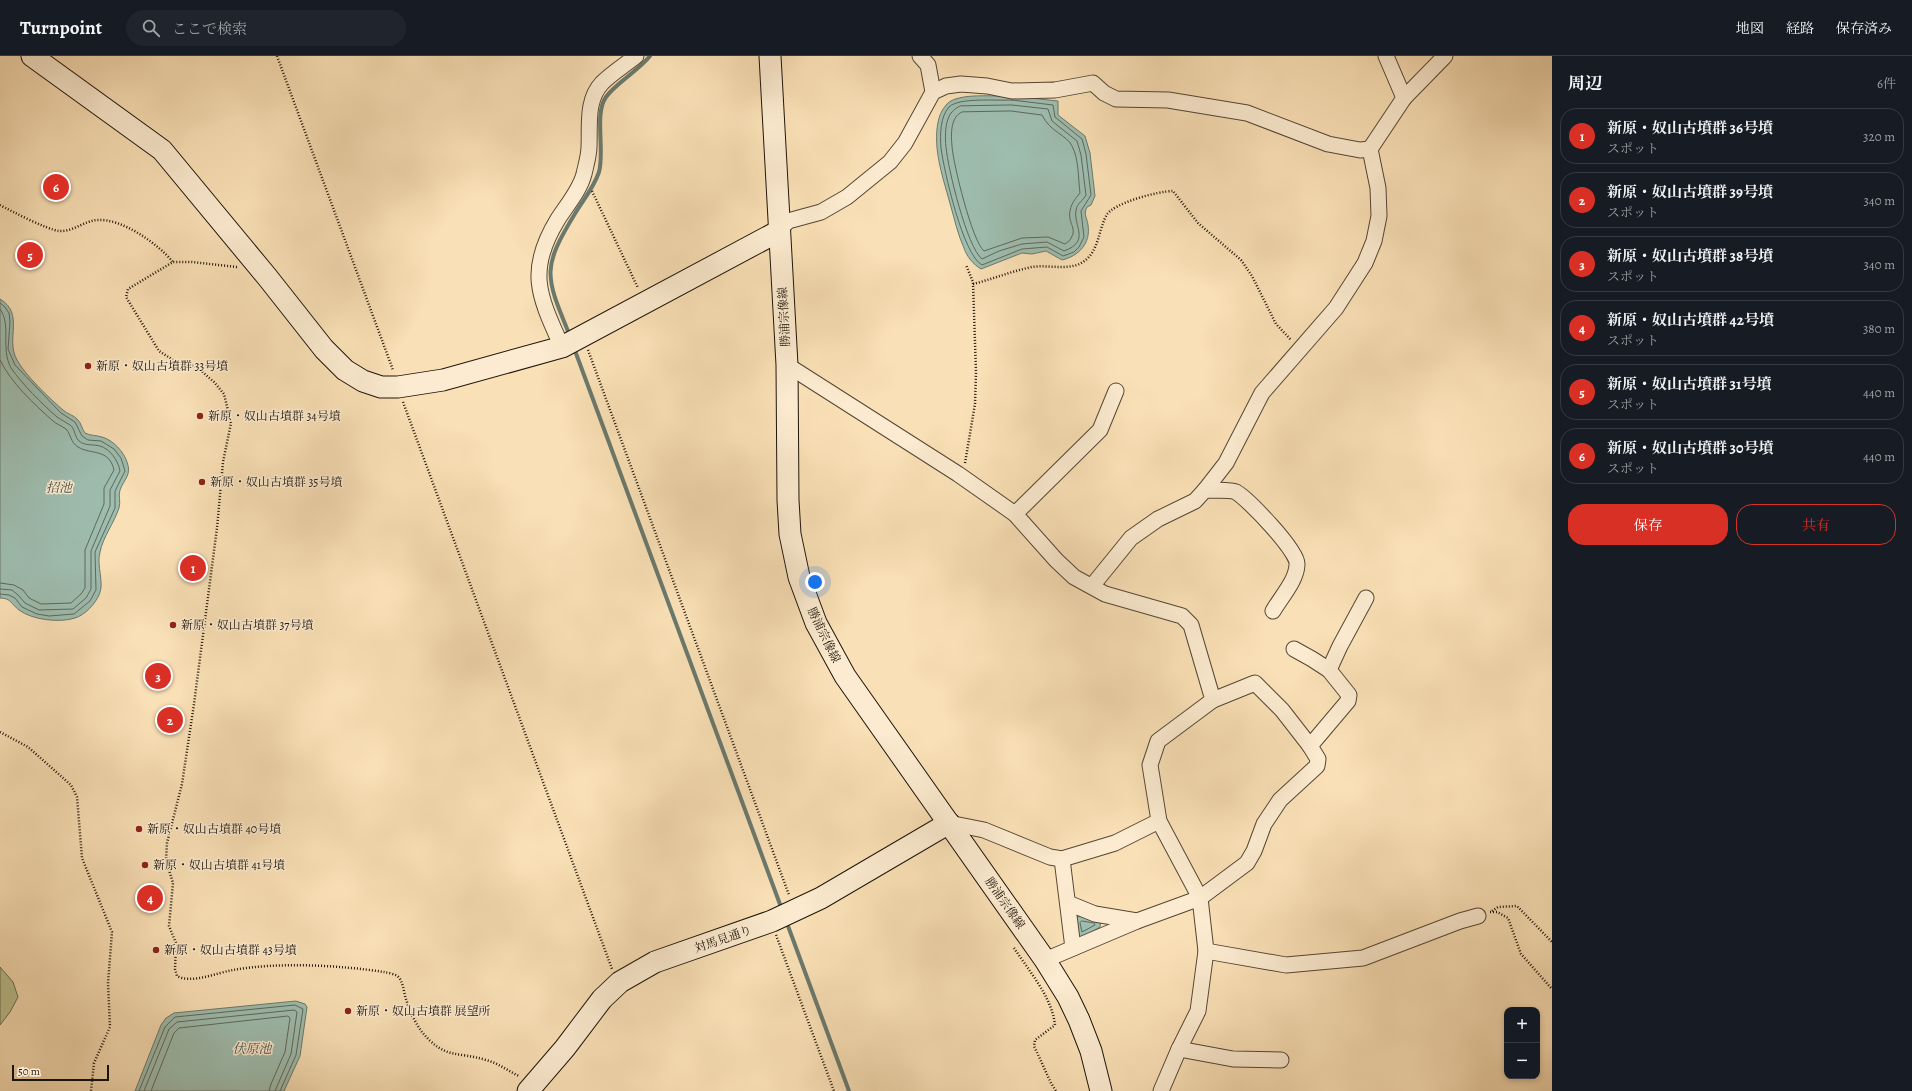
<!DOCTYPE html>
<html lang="ja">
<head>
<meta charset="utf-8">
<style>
	:root { --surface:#171b24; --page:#20242c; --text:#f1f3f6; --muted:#9ea1a6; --line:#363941; --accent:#d93025 }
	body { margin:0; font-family:Alegreya,"Noto Serif JP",serif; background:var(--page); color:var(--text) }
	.controls { position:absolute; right:12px; bottom:12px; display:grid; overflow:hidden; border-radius:8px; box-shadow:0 2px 6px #0003 }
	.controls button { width:36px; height:36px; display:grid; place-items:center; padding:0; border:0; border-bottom:1px solid var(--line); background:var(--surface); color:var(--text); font:20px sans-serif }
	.scale { position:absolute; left:12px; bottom:10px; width:97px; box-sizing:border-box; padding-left:4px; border:2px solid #1d140a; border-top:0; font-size:11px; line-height:14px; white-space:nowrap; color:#1d140a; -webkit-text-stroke:3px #fcebd0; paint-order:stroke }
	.you { position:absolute; left:815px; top:526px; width:14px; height:14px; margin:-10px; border:3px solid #fff; border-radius:50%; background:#1a73e8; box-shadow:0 0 0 6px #1a73e833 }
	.badge { display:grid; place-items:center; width:26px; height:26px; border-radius:50%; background:var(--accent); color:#fff; font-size:13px; font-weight:700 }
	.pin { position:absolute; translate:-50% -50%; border:2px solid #fff; box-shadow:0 1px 4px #0006 }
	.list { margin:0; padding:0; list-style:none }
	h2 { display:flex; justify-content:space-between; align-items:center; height:52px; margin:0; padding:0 16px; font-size:17px }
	h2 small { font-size:13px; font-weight:400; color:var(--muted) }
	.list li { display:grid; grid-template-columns:26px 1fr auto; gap:12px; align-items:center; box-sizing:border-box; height:56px; margin:0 8px 8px; padding:0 8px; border:1px solid var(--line); border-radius:16px }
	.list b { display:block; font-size:15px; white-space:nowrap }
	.list p { margin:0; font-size:13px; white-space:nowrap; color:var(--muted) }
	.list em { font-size:13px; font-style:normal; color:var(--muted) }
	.actions { display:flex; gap:8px; padding:12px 16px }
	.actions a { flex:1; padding:9px 0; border:1px solid var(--accent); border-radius:16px; text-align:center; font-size:14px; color:var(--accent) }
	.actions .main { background:var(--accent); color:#fff }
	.icon { flex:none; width:22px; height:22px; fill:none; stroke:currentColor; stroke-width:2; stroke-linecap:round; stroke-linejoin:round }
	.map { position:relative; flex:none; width:1552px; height:1035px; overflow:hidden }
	header { display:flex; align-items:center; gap:24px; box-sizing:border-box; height:56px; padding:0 20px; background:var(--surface); border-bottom:1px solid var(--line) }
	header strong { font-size:19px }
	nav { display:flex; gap:22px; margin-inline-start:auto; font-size:14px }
	.search { width:280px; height:36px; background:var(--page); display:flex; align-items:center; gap:10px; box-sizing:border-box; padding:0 14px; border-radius:22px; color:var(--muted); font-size:15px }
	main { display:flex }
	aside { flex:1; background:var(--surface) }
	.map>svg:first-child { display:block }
	.green { fill:#bcc390; stroke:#6c6c4d }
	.water { fill:#9ebdaf; stroke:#6a796d }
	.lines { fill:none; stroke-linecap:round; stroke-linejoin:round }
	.shore { stroke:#5e685c; stroke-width:1 }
	.stream { stroke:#6a796d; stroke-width:4 }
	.street-casing { stroke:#544735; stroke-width:17 }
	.secondary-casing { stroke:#1d140a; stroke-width:23 }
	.path { stroke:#1d140a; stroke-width:2.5; stroke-dasharray:1 2; stroke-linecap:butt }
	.street { stroke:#fcebd0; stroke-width:15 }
	.secondary { stroke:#fcebd0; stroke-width:21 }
	.poi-dot { fill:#8f2418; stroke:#fcebd0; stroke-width:1.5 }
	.labels { text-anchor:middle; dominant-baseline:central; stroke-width:3; stroke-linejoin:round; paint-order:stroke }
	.street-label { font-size:12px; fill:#1d140a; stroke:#fcebd0 }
	.poi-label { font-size:12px; fill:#1d140a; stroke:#fcebd0; text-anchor:start }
	.water-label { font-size:13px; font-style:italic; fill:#4a4f44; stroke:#fcebd0 }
</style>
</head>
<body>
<header>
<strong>Turnpoint</strong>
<div class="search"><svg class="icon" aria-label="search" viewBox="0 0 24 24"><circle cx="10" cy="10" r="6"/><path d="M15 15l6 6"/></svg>ここで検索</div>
<nav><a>地図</a><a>経路</a><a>保存済み</a></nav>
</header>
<main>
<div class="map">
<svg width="1552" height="1035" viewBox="0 0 1552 1035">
	<rect width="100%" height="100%" fill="#fae0b6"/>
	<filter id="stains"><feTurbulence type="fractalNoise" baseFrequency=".005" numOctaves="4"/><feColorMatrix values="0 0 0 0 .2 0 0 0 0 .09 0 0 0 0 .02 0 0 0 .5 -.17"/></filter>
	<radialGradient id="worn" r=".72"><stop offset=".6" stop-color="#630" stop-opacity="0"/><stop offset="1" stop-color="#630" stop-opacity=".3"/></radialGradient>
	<polygon class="green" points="0,911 13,926 18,941 10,956 0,969"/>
	<g class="water">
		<path d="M1012 40 1058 45V59L1085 80 1090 97 1095 140 1091 149 1087 151C1083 159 1087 161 1088 169 1091 187 1079 200 1062 204L1046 195 1032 198 1022 197 981 213C973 208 967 201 964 192 958 179 955 165 951 151 946 132 939 112 937 92 936 78 936 59 947 48 958 36 996 41 1012 40Z"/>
		<path d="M0 243C25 258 5 283 17 304 25 319 49 342 63 354 67 358 74 359 78 364 81 367 82 373 85 377 91 380 96 379 102 381 113 384 124 396 127 406 132 419 124 423 120 434 118 439 121 446 119 452 114 467 103 481 100 496 96 510 105 527 99 539 95 548 85 559 75 562 60 567 32 564 19 554 11 548 11 542 0 542Z"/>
		<polygon points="1074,860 1101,863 1100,871 1078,884"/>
		<polygon points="296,945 305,948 307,951 300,1000 284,1035 135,1035 161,969 166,962 174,957"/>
	</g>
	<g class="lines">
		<g class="shore">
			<path d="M1012 44 1053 49 1055 61 1082 83 1086 98 1091 139 1081 155 1084 181 1079 191 1074 196 1063 200 1047 191 1022 193 982 209C963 199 944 115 941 92 940 79 940 61 949 51 959 41 998 45 1012 44Z"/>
			<path d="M1012 49 1048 53 1052 65 1077 85 1081 99 1086 139C1083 145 1077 147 1076 154 1073 170 1091 185 1064 195L1047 186 1022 188 999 195 982 203C967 191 948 113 946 91 945 82 945 71 948 63 950 57 954 53 960 50Z"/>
			<path d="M1011 55 1042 59C1050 76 1067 79 1072 90 1079 103 1078 122 1080 137 1074 144 1068 152 1070 163 1071 168 1074 172 1073 178L1070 184 1065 188 1048 181 1022 182 984 195C972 185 953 107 952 90 951 79 950 61 962 56Z"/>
			<polyline points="0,247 4,250 9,257 10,266 8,293 15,309 61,357 75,366 82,380 88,384 101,385 114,393 121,402 125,415 115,435 115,452 95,496 96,534 90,545 74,558 49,560 37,558 22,551 15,542 9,539 0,538"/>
			<path d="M0 253C12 270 0 291 11 312 23 329 41 347 57 361 61 364 66 366 70 369 75 372 74 380 79 385 85 390 92 388 100 390 110 393 118 404 120 415L110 434V450L91 495V533L86 542 73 553 39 554 25 547 18 539 12 534 0 533"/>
			<path d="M0 304C11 327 34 348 53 365 56 368 62 370 66 373 71 378 70 386 78 391 91 399 109 392 114 414L104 432V448L85 494V532L81 538 71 547 41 548 29 542 23 534 14 529 0 527"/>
			<polygon points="1082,865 1094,867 1095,869 1082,876 1080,867"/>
			<polyline points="139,1035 165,971 175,961 295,949 303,953 296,999 280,1035"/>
			<polyline points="144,1035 169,973 177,966 294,954 297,956 291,998 275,1035"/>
			<polyline points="151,1035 174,977 179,972 288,960 290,962 285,996 271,1028 269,1035"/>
		</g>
		<g class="stream">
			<path d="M570 280C545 219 541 213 576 156 584 143 594 131 599 116 605 94 594 58 606 41 616 27 638 15 650 0"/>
			<polyline points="574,292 781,851"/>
			<polyline points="788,870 849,1035"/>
		</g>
		<defs>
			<g id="street">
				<polyline points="920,0 928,9 933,36"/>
				<polyline points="1404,42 1445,0"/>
				<polyline points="779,175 788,165 821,156 847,141 890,106 905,87 933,36 946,30 961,28 987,30 1012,35 1055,34 1093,27 1104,37 1116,43 1168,44 1247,57 1328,88 1360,94 1370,93"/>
				<path d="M562 291C539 240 526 215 558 163 567 149 580 134 584 118 586 109 589 99 589 91 590 69 586 44 602 27 612 17 625 9 636 0"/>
				<polyline points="787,309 958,418 1015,458 1056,504 1074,521 1105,538 1182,560 1191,569 1213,644 1158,685 1150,709 1159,765 1200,842 1206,895 1198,955 1179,993 1161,1035"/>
				<path d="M1205 434C1213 435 1230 433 1236 436 1248 443 1298 495 1297 508 1297 524 1281 541 1273 555"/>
				<polyline points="1015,458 1100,374 1116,335"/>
				<polyline points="1092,530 1131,482 1158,463 1195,445 1205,434 1226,407 1262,337 1336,252 1365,207 1374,185 1379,160 1378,132 1370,93 1404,42 1386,0"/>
				<polyline points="1294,593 1312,603 1329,614"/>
				<polyline points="1213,644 1255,627 1282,654 1310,690"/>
				<polyline points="949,767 984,774 1050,801 1062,803 1115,787 1159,765"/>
				<polyline points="1062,803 1073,892"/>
				<polyline points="1068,847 1095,858 1137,865"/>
				<polyline points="1206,895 1286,909 1363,902 1460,865 1478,860"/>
				<polyline points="1045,904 1137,865 1200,842 1247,807 1254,795 1264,768 1280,744 1317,710 1318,703 1310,690 1348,645 1349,639 1329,614 1340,590 1366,542"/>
				<polyline points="1179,993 1233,1003 1281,1004"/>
			</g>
			<g id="secondary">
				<polyline points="32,0 162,94 268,222 324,293 345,314 363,325 381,331 398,331 443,324 562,291 779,175"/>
				<polyline points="770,0 787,309 788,444 790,478 799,521 816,567 845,620 1045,904 1068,941 1079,964 1091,995 1101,1035"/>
				<polyline points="528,1035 565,992 602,943 620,926 655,906 772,865 821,842 949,767"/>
			</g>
		</defs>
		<use href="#street" class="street-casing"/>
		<use href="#secondary" class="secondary-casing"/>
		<g class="path">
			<polyline points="277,0 393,314"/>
			<polyline points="592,135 638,232"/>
			<path d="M0 149C13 156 46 173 59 175 73 176 84 165 97 164 122 162 158 188 173 206"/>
			<path d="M237 211 192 206H173L128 233 126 241 159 295 173 304 185 306 198 312 214 326 224 338 231 367 223 406 217 472 194 648 182 728 167 787 166 804 173 827 169 870 176 887 175 913 177 920C192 928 216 917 233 914 277 906 339 909 384 916 389 917 397 918 400 923 404 930 404 939 407 946 410 956 416 968 422 976 445 1004 457 995 486 1004 498 1007 508 1015 519 1020"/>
			<path d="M973 228C993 223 1012 215 1032 211 1051 208 1073 217 1088 202 1099 190 1099 174 1106 160 1112 147 1159 135 1173 135L1198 167 1241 204 1252 220 1276 268 1291 284"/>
			<polyline points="588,294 789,839"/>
			<polyline points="403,346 612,913"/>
			<polyline points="965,407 975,348 976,316 973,226 966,209"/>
			<polyline points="0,676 28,691 71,729 77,741 82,802 112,876 108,927 110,971 94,1007 91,1035"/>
			<polyline points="1492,855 1498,851 1517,850 1552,886"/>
			<polyline points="1490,856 1497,856 1508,862 1521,898 1552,933"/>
			<polyline points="776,879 834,1035"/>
			<path d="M1014 892C1029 915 1052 941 1055 969L1035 984 1034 990 1051 1027 1056 1035"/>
		</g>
		<use href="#street" class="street"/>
		<use href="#secondary" class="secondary"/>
	</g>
	<g class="poi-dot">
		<circle cx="88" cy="310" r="4"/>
		<circle cx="200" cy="360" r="4"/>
		<circle cx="202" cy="426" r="4"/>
		<circle cx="173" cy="569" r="4"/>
		<circle cx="139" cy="773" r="4"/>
		<circle cx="145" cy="809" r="4"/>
		<circle cx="156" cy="894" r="4"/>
		<circle cx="348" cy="955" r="4"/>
	</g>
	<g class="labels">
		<g class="street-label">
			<text transform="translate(784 261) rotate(-93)">勝浦宗像線</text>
			<text transform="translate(824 579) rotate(64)">勝浦宗像線</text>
			<text transform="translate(1005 847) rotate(55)">勝浦宗像線</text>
			<text transform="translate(723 883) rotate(-19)">対馬見通り</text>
		</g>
		<g class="poi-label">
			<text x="96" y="310">新原・奴山古墳群 33号墳</text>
			<text x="208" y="360">新原・奴山古墳群 34号墳</text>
			<text x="210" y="426">新原・奴山古墳群 35号墳</text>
			<text x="181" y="569">新原・奴山古墳群 37号墳</text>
			<text x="147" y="773">新原・奴山古墳群 40号墳</text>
			<text x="153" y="809">新原・奴山古墳群 41号墳</text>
			<text x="164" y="894">新原・奴山古墳群 43号墳</text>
			<text x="356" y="955">新原・奴山古墳群 展望所</text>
		</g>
		<g class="water-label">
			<text x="59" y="431">招池</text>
			<text x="252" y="992">伏原池</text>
		</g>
	</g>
	<rect width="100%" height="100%" filter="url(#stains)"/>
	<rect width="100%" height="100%" fill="url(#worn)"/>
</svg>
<div class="controls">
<button>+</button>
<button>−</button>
</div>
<div class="scale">50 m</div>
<div class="you"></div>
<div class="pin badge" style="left:193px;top:512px">1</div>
<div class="pin badge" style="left:170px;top:664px">2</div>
<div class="pin badge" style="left:158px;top:620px">3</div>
<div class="pin badge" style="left:150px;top:842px">4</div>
<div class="pin badge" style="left:30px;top:199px">5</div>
<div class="pin badge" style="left:56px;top:131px">6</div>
</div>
<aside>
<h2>周辺<small>6件</small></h2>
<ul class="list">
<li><span class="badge">1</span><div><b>新原・奴山古墳群 36号墳</b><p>スポット</p></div><em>320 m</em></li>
<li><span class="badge">2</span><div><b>新原・奴山古墳群 39号墳</b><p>スポット</p></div><em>340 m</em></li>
<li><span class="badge">3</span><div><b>新原・奴山古墳群 38号墳</b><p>スポット</p></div><em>340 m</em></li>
<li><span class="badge">4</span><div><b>新原・奴山古墳群 42号墳</b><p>スポット</p></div><em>380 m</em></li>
<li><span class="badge">5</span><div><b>新原・奴山古墳群 31号墳</b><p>スポット</p></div><em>440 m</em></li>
<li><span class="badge">6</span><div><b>新原・奴山古墳群 30号墳</b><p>スポット</p></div><em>440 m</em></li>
</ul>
<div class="actions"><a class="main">保存</a><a>共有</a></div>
</aside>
</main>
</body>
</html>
